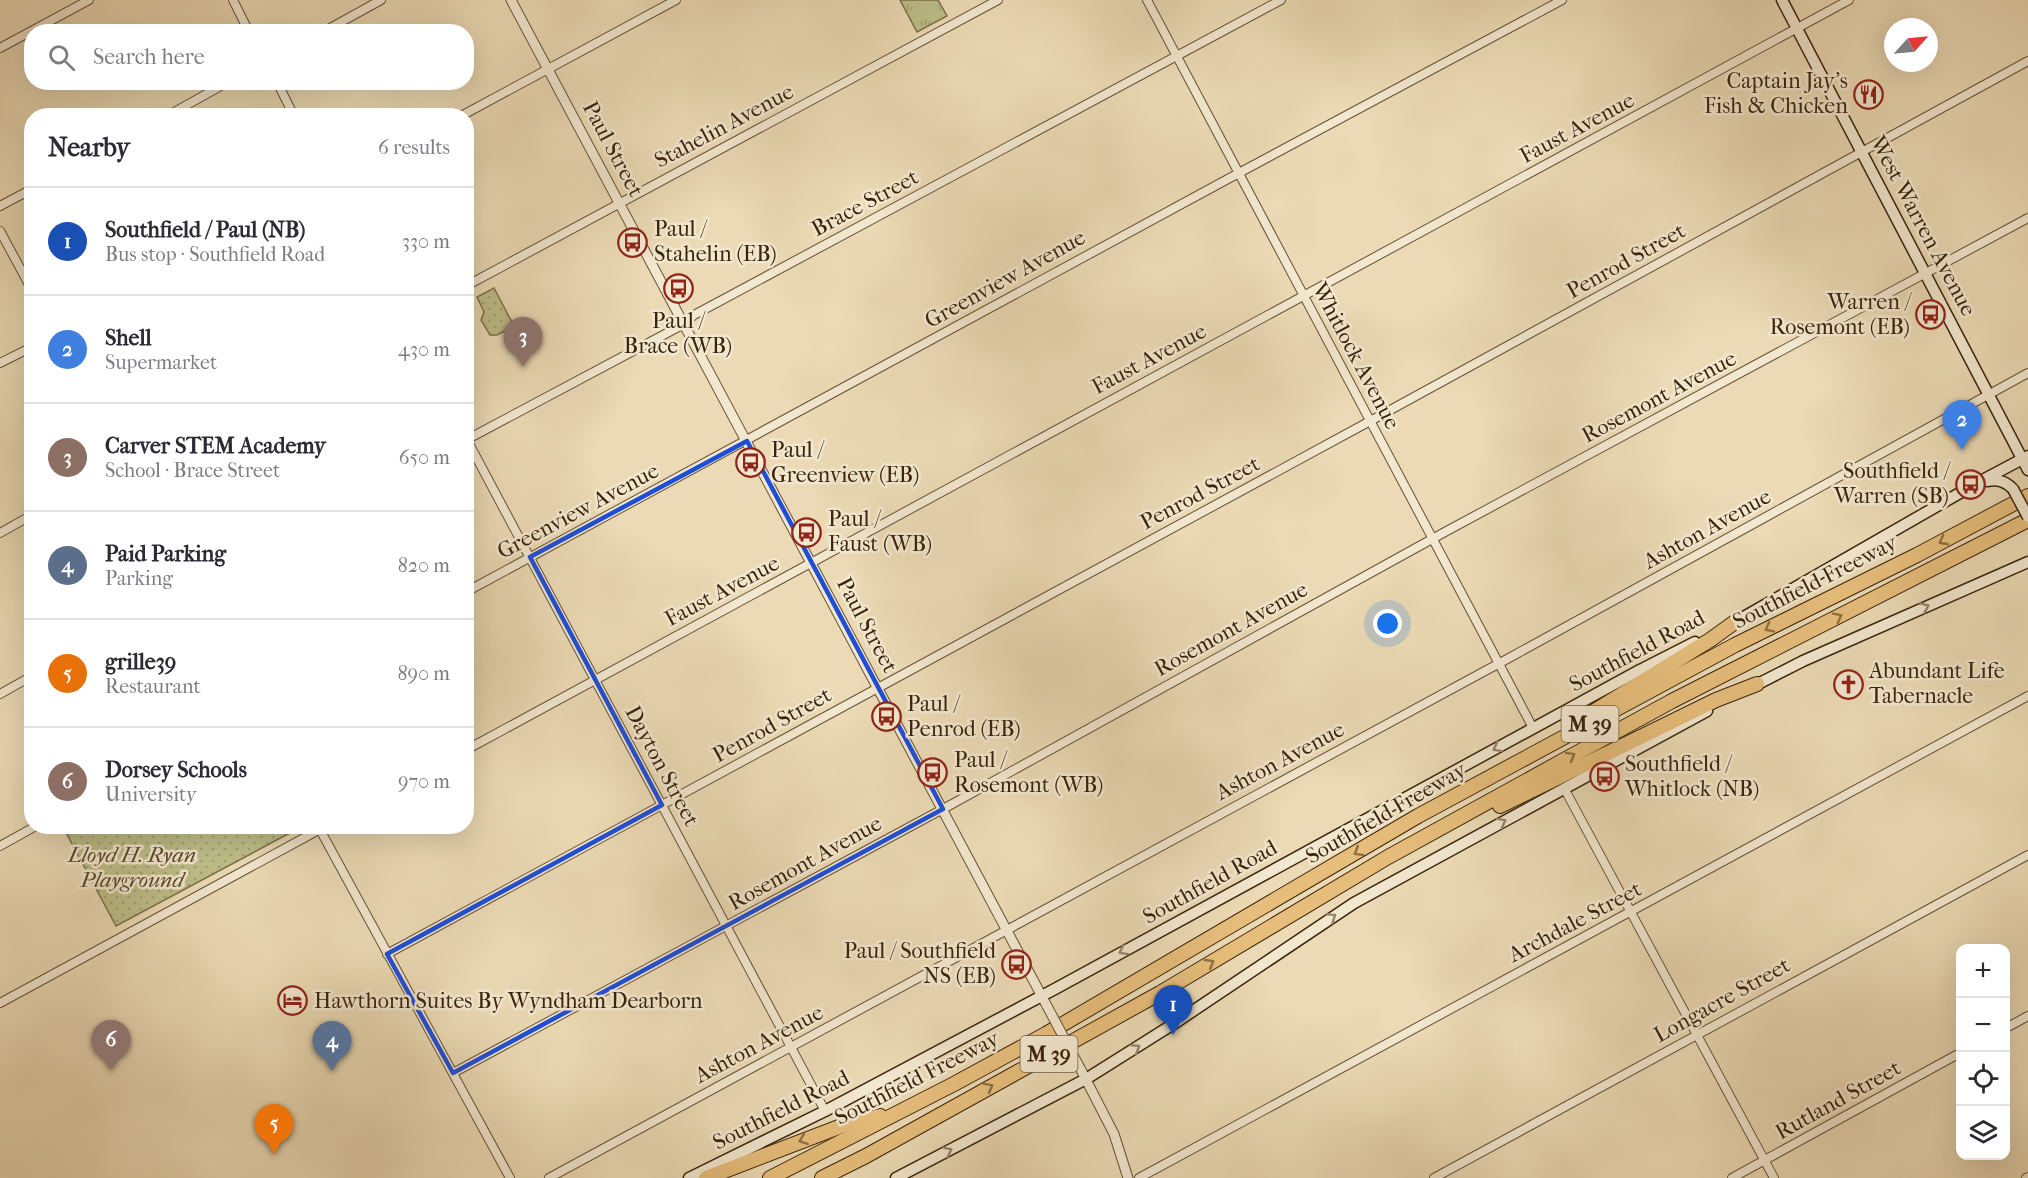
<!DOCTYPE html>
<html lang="en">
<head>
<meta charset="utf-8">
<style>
	:root { --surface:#fff; --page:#f7f7f7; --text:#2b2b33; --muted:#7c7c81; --line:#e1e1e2; --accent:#8f2418 }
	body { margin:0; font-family:"IM FELL French Canon",serif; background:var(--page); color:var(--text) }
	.controls { position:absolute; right:18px; bottom:18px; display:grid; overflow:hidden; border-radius:12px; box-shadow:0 6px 24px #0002 }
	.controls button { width:54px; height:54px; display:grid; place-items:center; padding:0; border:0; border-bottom:2px solid var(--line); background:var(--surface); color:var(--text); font:30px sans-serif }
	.compass { position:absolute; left:1884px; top:18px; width:54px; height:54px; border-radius:50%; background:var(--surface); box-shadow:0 6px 24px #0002; rotate:63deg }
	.you { position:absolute; left:1388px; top:624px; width:21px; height:21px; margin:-15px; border:4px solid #fff; border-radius:50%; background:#1a73e8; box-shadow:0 0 0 9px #1a73e833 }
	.badge { display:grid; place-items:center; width:39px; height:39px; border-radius:50%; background:var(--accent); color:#fff; font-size:20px; font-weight:700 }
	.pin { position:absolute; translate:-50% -50px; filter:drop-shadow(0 2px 3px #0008) }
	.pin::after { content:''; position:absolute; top:32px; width:21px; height:18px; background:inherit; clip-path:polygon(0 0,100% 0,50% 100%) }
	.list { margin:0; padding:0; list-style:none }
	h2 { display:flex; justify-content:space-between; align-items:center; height:78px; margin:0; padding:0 24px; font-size:26px }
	h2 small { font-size:20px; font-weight:400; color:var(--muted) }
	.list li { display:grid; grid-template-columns:39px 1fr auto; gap:18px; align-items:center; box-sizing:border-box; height:108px; padding:0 24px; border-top:2px solid var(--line) }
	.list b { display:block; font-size:22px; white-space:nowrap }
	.list p { margin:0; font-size:20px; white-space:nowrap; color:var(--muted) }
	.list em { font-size:20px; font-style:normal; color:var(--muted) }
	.icon { flex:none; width:33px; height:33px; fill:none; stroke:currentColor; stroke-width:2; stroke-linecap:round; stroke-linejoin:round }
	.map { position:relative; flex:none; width:2028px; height:1178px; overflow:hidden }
	.search { position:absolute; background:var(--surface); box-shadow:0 6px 24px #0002; left:24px; top:24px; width:450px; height:66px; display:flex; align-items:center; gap:15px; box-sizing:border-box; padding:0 21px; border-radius:24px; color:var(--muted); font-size:22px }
	.panel { position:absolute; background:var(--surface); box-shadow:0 6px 24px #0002; left:24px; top:108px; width:450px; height:726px; border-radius:24px }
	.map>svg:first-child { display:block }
	.grass { fill:url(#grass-tufts); stroke:#7b704a; stroke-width:1.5 }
	.park { fill:url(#park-dots); stroke:#7b704a; stroke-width:1.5 }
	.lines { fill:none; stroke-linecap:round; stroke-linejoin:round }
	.minor-casing { stroke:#665135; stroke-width:10 }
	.tertiary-casing { stroke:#665135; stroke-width:11 }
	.secondary-casing { stroke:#39230a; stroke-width:13 }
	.motorway-casing { stroke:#39230a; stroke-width:16 }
	.minor { stroke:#f2e7cf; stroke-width:8 }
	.tertiary { stroke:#f2e7cf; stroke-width:9 }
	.secondary { stroke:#f2e7cf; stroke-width:10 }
	.motorway { stroke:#e6bd7a; stroke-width:14 }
	.tertiary-bridge-casing { stroke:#665135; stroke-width:11; stroke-linecap:butt }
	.secondary-bridge-casing { stroke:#39230a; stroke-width:13; stroke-linecap:butt }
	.tertiary-bridge { stroke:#f2e7cf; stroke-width:9 }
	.secondary-bridge { stroke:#f2e7cf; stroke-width:10 }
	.oneway { stroke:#907042 }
	.oneway2 { stroke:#96856c }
	.marked { fill:none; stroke:#1d4ed8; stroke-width:4.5; stroke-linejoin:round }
	.labels { text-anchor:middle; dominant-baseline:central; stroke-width:5; stroke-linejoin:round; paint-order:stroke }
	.shield { fill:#f2e7cf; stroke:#705e45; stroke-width:1.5 }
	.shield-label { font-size:21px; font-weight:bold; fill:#39230a }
	.poi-label { font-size:22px; fill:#39230a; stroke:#f2e7cf; text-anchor:start }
	.street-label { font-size:22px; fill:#39230a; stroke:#f2e7cf }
	.park-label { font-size:22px; font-style:italic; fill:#5a4a2a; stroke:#f2e7cf }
</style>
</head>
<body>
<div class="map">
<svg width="2028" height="1178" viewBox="0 0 2028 1178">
	<defs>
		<pattern id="grass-tufts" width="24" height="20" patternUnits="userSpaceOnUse" patternTransform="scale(1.5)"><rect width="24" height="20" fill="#bdbe89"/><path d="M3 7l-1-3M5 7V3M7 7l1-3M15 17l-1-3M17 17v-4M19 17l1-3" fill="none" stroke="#a3a375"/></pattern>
		<pattern id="park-dots" width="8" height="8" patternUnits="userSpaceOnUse" patternTransform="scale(1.5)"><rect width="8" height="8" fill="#bdbe89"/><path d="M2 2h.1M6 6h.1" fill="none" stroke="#a3a375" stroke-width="1.8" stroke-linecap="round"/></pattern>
	</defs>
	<rect width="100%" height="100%" fill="#ebdab5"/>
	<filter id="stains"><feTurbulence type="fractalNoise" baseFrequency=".00333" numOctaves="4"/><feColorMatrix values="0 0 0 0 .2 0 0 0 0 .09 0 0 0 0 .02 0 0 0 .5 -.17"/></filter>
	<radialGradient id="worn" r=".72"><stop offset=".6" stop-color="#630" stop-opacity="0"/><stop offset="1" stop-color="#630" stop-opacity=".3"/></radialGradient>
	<polygon class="grass" points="900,0 938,0 947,16 917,32"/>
	<g class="park">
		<polygon points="494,288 514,326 497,335 490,335 481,320 484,312 477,297"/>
		<polygon points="63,827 301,827 116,926"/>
	</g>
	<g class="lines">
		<defs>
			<g id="minor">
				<polyline points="233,0 249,32"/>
				<polyline points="1147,0 1533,728"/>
				<polyline points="323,32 381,0"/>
				<polyline points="0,48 89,0"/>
				<polyline points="277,82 294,116"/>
				<polyline points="167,116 228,82"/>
				<polyline points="461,116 676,0"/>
				<polyline points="0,206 32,189"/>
				<polyline points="0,231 32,290"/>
				<polyline points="466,286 998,0"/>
				<polyline points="0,363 32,347"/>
				<polyline points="466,438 825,1111"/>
				<polyline points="466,440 684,324 694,315 1281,0"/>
				<polyline points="0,533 32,515"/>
				<polyline points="466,592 1250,167 1562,0"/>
				<polyline points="0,694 32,676"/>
				<polyline points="466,750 1849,0"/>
				<polyline points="1564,788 1774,1178"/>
				<polyline points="318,826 510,1178"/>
				<polyline points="0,846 36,826"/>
				<polyline points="387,954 1361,426 2028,61"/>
				<polyline points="0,1003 326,826"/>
				<polyline points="2006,1028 2028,1016"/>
				<polyline points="453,1073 954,803 1443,533 2028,218"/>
				<polyline points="549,1178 1509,658 2028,373"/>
				<polyline points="1139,1178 2028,696"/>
				<polyline points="1434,1178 2028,855"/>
				<polyline points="1732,1178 1960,1053"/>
				<polyline points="2026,1178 2028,1177"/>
			</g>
			<g id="tertiary">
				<polyline points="511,0 1047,1006"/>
				<polyline points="1080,1068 1114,1134 1128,1178"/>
			</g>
			<g id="secondary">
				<polyline points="1782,0 2028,470"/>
				<path d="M1987 481C1998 479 2005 481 2013 489"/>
				<polyline points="1728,626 1979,482 2028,456"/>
				<polyline points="1752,687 1803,661 2028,562"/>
				<polyline points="689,1178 825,1111 1053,990 1640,670 1695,642"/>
				<polyline points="896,1178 1086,1079 1175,1023 1354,903 1707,711"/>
			</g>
			<g id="motorway">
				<polyline points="1585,717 1710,640 1735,622"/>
				<polyline points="1500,806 1716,700 1757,684"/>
				<polyline points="706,1178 852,1122 880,1116"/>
				<polyline points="770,1178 954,1084 1046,1034 1418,816 1735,645 1917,555 2028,496"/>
				<polyline points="822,1178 866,1156 1160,993 1388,857 1566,759 1672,701 2028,520"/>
			</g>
		</defs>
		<use href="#minor" class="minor-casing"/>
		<use href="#tertiary" class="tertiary-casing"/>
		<use href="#secondary" class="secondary-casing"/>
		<use href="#motorway" class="motorway-casing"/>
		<use href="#minor" class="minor"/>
		<use href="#tertiary" class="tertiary"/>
		<use href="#secondary" class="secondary"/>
		<use href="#motorway" class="motorway"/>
		<defs>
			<polyline id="tertiary-bridge" points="1047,1006 1080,1068"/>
			<polyline id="secondary-bridge" points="2013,489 2028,517"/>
		</defs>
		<use href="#tertiary-bridge" class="tertiary-bridge-casing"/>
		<use href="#secondary-bridge" class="secondary-bridge-casing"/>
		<use href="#tertiary-bridge" class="tertiary-bridge"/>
		<use href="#secondary-bridge" class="secondary-bridge"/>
	</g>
	<defs><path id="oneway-chevron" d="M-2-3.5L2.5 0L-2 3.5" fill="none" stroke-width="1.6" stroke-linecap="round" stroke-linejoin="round" transform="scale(1.5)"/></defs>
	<g class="oneway">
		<use href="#oneway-chevron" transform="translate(1943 541) rotate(152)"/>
		<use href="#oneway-chevron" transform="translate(1838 617) rotate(-27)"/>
		<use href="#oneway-chevron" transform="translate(1769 628) rotate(153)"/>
		<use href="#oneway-chevron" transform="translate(1571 756) rotate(-29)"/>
		<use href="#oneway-chevron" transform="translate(1358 852) rotate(149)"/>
		<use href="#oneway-chevron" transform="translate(1210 963) rotate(-31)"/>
		<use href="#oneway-chevron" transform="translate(989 1087) rotate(-29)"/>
		<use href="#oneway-chevron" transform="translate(803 1140) rotate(159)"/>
	</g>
	<g class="oneway2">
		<use href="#oneway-chevron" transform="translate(1925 607) rotate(-24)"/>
		<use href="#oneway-chevron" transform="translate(1497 748) rotate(151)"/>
		<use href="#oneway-chevron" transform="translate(1502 822) rotate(-29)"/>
		<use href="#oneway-chevron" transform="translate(1332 917) rotate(-34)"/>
		<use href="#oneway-chevron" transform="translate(1123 951) rotate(151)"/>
		<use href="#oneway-chevron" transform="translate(1136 1048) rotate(-32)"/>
		<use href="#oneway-chevron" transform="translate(948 1151) rotate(-27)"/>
	</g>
	<path class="marked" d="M747 441 943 809 453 1073 387 954 662 805 530 557Z"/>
	<defs>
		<symbol id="restaurant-ring" viewBox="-11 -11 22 22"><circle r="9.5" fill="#f2e7cf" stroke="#8f2418" stroke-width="1.5"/><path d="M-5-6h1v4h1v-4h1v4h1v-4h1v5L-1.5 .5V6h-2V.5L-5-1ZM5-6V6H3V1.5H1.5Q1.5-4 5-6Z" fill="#8f2418"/></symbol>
		<symbol id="bus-ring" viewBox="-11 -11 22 22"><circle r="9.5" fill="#f2e7cf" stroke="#8f2418" stroke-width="1.5"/><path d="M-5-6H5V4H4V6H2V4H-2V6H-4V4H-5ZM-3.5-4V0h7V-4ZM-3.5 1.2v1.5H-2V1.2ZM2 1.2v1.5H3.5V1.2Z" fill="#8f2418"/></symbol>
		<symbol id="church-ring" viewBox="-11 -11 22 22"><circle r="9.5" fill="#f2e7cf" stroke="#8f2418" stroke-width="1.5"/><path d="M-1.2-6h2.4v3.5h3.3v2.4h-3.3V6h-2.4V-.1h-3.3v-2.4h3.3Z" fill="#8f2418"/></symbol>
		<symbol id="hotel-ring" viewBox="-11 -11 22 22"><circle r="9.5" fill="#f2e7cf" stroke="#8f2418" stroke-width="1.5"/><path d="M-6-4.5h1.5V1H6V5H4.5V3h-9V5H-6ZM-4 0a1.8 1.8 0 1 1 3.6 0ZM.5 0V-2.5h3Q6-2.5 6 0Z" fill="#8f2418"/></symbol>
	</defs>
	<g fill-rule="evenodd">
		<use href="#restaurant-ring" x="1852" y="78" width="33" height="33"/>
		<use href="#bus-ring" x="616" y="226" width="33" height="33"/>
		<use href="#bus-ring" x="662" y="272" width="33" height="33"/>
		<use href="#bus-ring" x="1914" y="298" width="33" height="33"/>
		<use href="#bus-ring" x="734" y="446" width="33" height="33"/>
		<use href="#bus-ring" x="1954" y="468" width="33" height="33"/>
		<use href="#bus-ring" x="790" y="516" width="33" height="33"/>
		<use href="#church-ring" x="1832" y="668" width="33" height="33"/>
		<use href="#bus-ring" x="870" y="700" width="33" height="33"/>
		<use href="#bus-ring" x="916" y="756" width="33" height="33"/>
		<use href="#bus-ring" x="1588" y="760" width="33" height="33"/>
		<use href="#bus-ring" x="1000" y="948" width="33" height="33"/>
		<use href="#hotel-ring" x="276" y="984" width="33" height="33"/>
	</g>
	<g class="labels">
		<g class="shield">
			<rect x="1561.5" y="706" width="57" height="36" rx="4.5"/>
			<rect x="1020.5" y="1036" width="57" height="36" rx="4.5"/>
		</g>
		<g class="shield-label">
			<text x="1590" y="724">M 39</text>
			<text x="1049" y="1054">M 39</text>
		</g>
		<g class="poi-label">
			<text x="1848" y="81" text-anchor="end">Captain Jay's<tspan x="1848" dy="25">Fish &amp; Chicken</tspan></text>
			<text x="654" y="229">Paul /<tspan x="654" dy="25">Stahelin (EB)</tspan></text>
			<text x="1910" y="302" text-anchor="end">Warren /<tspan x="1910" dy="25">Rosemont (EB)</tspan></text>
			<text x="678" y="321" text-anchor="middle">Paul /<tspan x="678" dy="25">Brace (WB)</tspan></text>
			<text x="771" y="450">Paul /<tspan x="771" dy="25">Greenview (EB)</tspan></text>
			<text x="1949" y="471" text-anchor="end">Southfield /<tspan x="1949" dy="25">Warren (SB)</tspan></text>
			<text x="828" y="519">Paul /<tspan x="828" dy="25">Faust (WB)</tspan></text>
			<text x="1869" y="671">Abundant Life<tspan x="1869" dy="25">Tabernacle</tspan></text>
			<text x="907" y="704">Paul /<tspan x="907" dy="25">Penrod (EB)</tspan></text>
			<text x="954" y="760">Paul /<tspan x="954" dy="25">Rosemont (WB)</tspan></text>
			<text x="1625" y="764">Southfield /<tspan x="1625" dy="25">Whitlock (NB)</tspan></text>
			<text x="996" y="951" text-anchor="end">Paul / Southfield<tspan x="996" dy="25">NS (EB)</tspan></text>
			<text x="314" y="1001">Hawthorn Suites By Wyndham Dearborn</text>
		</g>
		<g class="street-label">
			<text transform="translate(724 126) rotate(-28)">Stahelin Avenue</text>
			<text transform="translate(1577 128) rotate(-28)">Faust Avenue</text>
			<text transform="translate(613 149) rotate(62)">Paul Street</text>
			<text transform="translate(865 203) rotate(-28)">Brace Street</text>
			<text transform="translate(1923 226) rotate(62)">West Warren Avenue</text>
			<text transform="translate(1626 261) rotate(-29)">Penrod Street</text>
			<text transform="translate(1005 279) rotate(-29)">Greenview Avenue</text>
			<text transform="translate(1356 356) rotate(62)">Whitlock Avenue</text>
			<text transform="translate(1149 359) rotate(-28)">Faust Avenue</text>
			<text transform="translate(1659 397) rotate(-28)">Rosemont Avenue</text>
			<text transform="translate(1200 493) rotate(-28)">Penrod Street</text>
			<text transform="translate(578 511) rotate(-28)">Greenview Avenue</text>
			<text transform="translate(1707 529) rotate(-29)">Ashton Avenue</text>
			<text transform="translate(1815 582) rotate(-27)">Southfield Freeway</text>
			<text transform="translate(722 591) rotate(-28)">Faust Avenue</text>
			<text transform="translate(867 625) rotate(62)">Paul Street</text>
			<text transform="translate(1231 629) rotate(-29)">Rosemont Avenue</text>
			<text transform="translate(1637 651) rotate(-28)">Southfield Road</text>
			<text transform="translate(772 725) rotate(-29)">Penrod Street</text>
			<text transform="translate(1280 761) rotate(-28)">Ashton Avenue</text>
			<text transform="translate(662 766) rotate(62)">Dayton Street</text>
			<text transform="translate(1386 813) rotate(-30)">Southfield Freeway</text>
			<text transform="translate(805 863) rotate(-29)">Rosemont Avenue</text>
			<text transform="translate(1210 882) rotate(-29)">Southfield Road</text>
			<text transform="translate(1575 922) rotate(-28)">Archdale Street</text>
			<text transform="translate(1722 1000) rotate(-29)">Longacre Street</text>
			<text transform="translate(759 1044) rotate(-28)">Ashton Avenue</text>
			<text transform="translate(917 1078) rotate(-27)">Southfield Freeway</text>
			<text transform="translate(1838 1100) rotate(-29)">Rutland Street</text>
			<text transform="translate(781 1110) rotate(-27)">Southfield Road</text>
		</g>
		<g class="park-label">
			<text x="132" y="855">Lloyd H. Ryan<tspan x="132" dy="25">Playground</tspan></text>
		</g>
	</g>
	<rect width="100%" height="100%" filter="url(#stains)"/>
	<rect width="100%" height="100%" fill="url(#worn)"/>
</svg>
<div class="controls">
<button>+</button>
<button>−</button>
<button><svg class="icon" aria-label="locate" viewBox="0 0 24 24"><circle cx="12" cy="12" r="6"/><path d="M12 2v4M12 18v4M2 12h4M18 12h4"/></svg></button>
<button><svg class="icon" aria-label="layers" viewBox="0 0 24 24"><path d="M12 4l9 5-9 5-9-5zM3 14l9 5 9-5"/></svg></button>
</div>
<svg class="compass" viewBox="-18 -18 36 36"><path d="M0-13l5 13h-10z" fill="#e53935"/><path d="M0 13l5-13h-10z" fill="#7c7c81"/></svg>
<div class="you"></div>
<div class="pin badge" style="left:1173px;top:1035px;background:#1a4fb4">1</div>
<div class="pin badge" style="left:1962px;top:450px;background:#3f7fe0">2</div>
<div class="pin badge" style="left:523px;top:367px;background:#8d6e63">3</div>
<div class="pin badge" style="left:332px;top:1071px;background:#5c6f8a">4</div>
<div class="pin badge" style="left:274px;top:1154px;background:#e8710a">5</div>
<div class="pin badge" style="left:111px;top:1070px;background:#8d6e63">6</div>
<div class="search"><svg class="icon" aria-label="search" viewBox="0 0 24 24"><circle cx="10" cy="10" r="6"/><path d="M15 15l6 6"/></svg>Search here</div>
<section class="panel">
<h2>Nearby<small>6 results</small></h2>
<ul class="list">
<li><span class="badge" style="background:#1a4fb4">1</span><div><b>Southfield / Paul (NB)</b><p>Bus stop · Southfield Road</p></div><em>330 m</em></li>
<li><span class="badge" style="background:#3f7fe0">2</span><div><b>Shell</b><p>Supermarket</p></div><em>430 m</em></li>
<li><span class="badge" style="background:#8d6e63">3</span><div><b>Carver STEM Academy</b><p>School · Brace Street</p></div><em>650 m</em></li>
<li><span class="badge" style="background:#5c6f8a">4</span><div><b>Paid Parking</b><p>Parking</p></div><em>820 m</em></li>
<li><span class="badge" style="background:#e8710a">5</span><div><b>grille39</b><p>Restaurant</p></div><em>890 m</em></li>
<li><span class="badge" style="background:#8d6e63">6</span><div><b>Dorsey Schools</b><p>University</p></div><em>970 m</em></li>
</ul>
</section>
</div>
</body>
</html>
